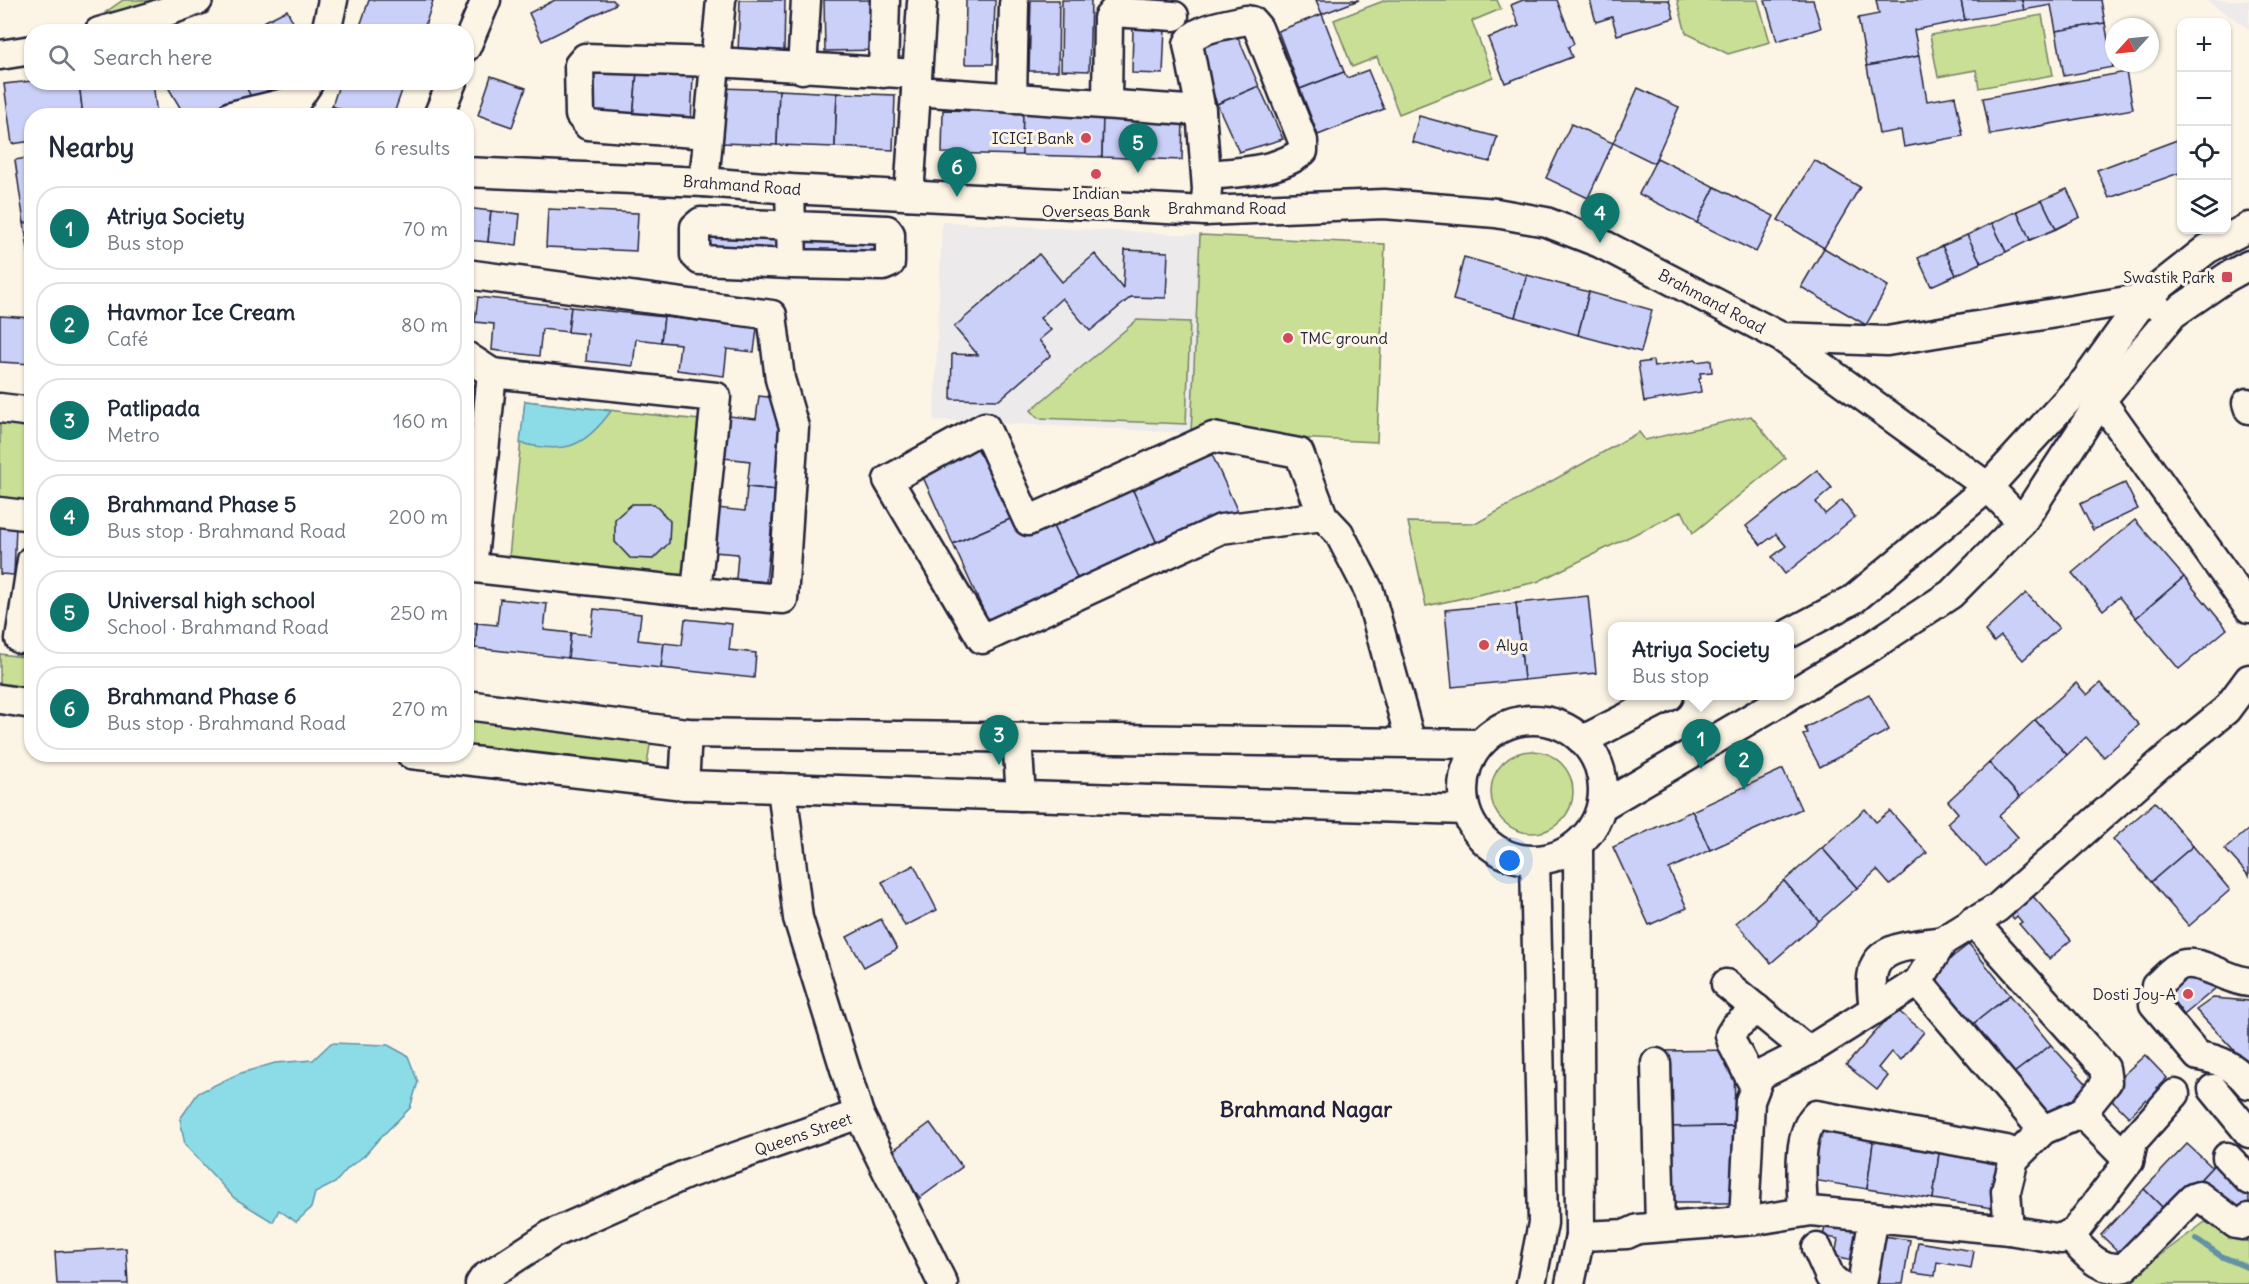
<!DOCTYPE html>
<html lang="en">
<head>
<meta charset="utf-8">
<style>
	:root { --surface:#fff; --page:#f6f6f7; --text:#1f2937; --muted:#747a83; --line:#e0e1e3; --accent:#0f766e }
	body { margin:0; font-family:Delius,sans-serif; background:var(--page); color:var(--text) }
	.controls { position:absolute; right:18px; top:18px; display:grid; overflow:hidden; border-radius:12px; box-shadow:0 2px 4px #0004 }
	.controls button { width:54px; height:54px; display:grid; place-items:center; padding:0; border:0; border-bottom:2px solid var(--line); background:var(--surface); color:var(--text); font:30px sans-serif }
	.compass { position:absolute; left:2105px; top:18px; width:54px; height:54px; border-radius:50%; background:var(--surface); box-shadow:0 2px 4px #0004; rotate:243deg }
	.you { position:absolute; left:1510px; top:861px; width:21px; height:21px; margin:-15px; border:4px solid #fff; border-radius:50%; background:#1a73e8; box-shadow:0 0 0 9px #1a73e833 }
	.badge { display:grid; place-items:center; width:39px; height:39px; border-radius:50%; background:var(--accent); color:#fff; font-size:20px; font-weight:700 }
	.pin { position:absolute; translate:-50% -50px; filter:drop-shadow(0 2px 3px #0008) }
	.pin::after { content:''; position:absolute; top:32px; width:21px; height:18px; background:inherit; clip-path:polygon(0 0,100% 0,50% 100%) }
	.popup { position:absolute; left:1608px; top:622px; width:186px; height:78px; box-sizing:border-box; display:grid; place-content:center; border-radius:12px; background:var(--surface); filter:drop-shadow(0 2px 4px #0005); font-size:20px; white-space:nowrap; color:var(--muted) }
	.popup b { font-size:22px; color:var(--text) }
	.popup::after { content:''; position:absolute; left:50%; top:100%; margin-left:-12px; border:12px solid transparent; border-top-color:var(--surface) }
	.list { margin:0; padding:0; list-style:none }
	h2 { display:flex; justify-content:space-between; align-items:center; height:78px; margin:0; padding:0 24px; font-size:26px }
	h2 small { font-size:20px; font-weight:400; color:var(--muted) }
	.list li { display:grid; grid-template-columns:39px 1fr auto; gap:18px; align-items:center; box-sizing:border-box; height:84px; margin:0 12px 12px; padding:0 12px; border:2px solid var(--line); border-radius:24px }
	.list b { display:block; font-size:22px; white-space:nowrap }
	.list p { margin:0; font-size:20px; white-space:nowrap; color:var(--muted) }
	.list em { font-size:20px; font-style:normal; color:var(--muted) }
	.icon { flex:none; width:33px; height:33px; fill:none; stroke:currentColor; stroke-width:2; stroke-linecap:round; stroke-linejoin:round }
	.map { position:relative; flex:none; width:2249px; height:1284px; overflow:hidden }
	.search { position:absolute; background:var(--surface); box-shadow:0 2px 4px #0004; left:24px; top:24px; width:450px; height:66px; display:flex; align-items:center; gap:15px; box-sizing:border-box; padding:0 21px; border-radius:24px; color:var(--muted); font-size:22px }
	.panel { position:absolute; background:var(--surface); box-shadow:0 2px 4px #0004; left:24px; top:108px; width:450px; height:654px; border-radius:24px }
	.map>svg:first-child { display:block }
	.built { fill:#edeaeb }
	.green { fill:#c8df95; stroke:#758068; stroke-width:1.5 }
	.water { fill:#8cdce8; stroke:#6292a3; stroke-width:1.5 }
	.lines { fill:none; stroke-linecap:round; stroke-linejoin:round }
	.stream { stroke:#6292a3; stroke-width:6 }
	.building { fill:#cbd0f8; stroke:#22223b; stroke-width:1.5 }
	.minor-casing { stroke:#22223b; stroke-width:33 }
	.minor { stroke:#fcf5e5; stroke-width:28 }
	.poi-dot { fill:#d1495b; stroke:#fcf5e5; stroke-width:2 }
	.labels { text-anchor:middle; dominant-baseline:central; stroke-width:6; stroke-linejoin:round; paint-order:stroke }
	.poi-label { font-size:16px; fill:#22223b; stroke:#fcf5e5; text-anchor:end }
	.street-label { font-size:16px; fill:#22223b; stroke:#fcf5e5 }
	.district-label { font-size:22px; font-weight:bold; fill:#22223b; stroke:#fcf5e5 }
</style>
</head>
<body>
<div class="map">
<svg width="2249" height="1284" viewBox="0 0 2249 1284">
	<rect width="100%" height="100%" fill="#fcf5e5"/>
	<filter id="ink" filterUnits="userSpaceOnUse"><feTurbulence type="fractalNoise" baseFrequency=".0167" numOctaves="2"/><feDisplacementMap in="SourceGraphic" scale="12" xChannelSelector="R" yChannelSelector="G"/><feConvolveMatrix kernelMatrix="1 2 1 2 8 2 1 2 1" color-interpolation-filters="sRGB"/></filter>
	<g filter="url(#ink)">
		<g class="built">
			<polygon points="2205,0 2249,0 2249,29"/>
			<polygon points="942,222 1200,235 1191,433 934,420"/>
		</g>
		<g class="green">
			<polygon points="123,0 176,0 148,10 106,12"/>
			<polygon points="1386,0 1497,0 1501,9 1472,21 1493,77 1399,114 1377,57 1352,67 1334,20"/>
			<polygon points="1677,0 1758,0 1770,42 1728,54 1686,33"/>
			<polygon points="2042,15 2053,75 1979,88 1976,70 1938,77 1930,35"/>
			<polygon points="1200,235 1385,244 1377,442 1191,433"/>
			<polygon points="1137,320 1190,322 1186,424 1038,418 1031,410"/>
			<polygon points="0,400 31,403 31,505 0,502"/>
			<polygon points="525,401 700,420 684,576 509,557"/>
			<polygon points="1751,416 1785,458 1693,533 1682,511 1537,582 1426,606 1408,522 1477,523 1639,432 1645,440"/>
			<polygon points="0,654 31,658 31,689 0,685"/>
			<polygon points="467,717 651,739 646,770 467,748"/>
			<circle cx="1532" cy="792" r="41"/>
			<polygon points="2205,1222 2249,1243 2249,1284 2121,1284"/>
		</g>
		<g class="water">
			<path d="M525 401 611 411C584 448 565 454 520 443Z"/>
			<polygon points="331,1043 388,1045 408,1056 418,1082 410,1108 378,1140 364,1156 348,1168 335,1183 315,1193 311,1208 296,1222 279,1210 273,1222 234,1198 185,1145 180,1119 198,1093 238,1074 275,1063 313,1060"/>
		</g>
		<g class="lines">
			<polyline class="stream" points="2196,1239 2221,1256 2249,1268"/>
		</g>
		<g class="building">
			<polygon points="369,0 431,0 433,1 423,32 358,32"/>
			<polygon points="555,0 613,0 616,4 542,41 529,13"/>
			<polygon points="740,0 785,0 784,53 738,53"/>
			<polygon points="824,0 880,0 880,50 825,51"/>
			<polygon points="966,0 995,0 993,64 965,64"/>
			<polygon points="1031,0 1059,0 1058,71 1029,71"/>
			<polygon points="1062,0 1091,0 1089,71 1061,70"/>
			<polygon points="1316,0 1359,0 1322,14"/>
			<polygon points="1523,0 1557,0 1574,44 1568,47 1572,57 1505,83 1488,38 1519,26 1511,5"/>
			<polygon points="1590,0 1669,0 1674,18 1617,35 1612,17 1596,22"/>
			<polygon points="1765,0 1813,0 1821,28 1777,41"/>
			<polygon points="1876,0 1961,0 1965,20 1914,30 1919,56 1867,66 1858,18 1879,14"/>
			<polygon points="1961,0 2022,0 2024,10 1965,20"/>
			<polygon points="2022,0 2101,0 2105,23 2056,31 2051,5 2024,10"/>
			<polygon points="287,10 298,32 244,32"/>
			<polygon points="1322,14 1344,72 1300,89 1278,31"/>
			<polygon points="2105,23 2113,67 2064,76 2056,31"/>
			<polygon points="1133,26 1165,27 1163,74 1132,73"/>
			<polygon points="1233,26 1259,86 1217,104 1195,45"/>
			<polygon points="1919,56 1927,101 1955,96 1963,136 1904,147 1901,130 1879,134 1867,66"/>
			<polygon points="589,69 637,72 633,120 590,117"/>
			<polygon points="1368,70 1384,109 1318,135 1300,89 1344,72 1347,78"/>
			<polygon points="637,72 693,76 691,124 633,120"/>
			<polygon points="2126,72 2133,109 1990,135 1983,98"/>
			<polygon points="491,76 526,88 512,127 478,115"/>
			<polygon points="32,81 32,82 79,82 83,116 32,116 32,141 12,144 4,84"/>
			<polygon points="79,82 153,82 157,116 83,116"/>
			<polygon points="165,82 244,82 252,99 205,116 185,116"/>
			<polygon points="244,82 284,82 252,99"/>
			<polygon points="340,82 405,82 393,116 357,116 332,106"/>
			<polygon points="1259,86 1283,139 1239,152 1217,104"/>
			<polygon points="721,88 779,90 777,145 720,143"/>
			<polygon points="1638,88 1679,107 1654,163 1613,143"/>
			<polygon points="779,90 837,93 835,147 777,145"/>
			<polygon points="837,93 895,95 893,150 835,147"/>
			<polygon points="332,106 357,116 329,116"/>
			<polygon points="943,110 1023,112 1022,155 942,153"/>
			<polygon points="1023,112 1103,114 1102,157 1022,155"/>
			<polygon points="1103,114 1183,116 1182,160 1102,157"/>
			<polygon points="1419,116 1497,137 1490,162 1412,142"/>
			<polygon points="1571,124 1613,143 1588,198 1546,178"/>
			<polygon points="2177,140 2182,150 2182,172 2109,198 2097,170"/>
			<polygon points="32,157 32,222 24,223 15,160"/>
			<polygon points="1657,158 1715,187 1697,223 1639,194"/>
			<polygon points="1814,160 1860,187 1824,248 1778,220"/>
			<polygon points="1715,187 1774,216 1756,252 1697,223"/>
			<polygon points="2067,189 2080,217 2056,229 2042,200"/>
			<polygon points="2042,200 2056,229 2030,240 2017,211"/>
			<polygon points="466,208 491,211 488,242 466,240"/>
			<polygon points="548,209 638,213 636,251 546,247"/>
			<polygon points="491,211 520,214 517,245 488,242"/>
			<polygon points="2017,211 2030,240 2006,252 1992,223"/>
			<polygon points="32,222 32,275 24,223"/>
			<polygon points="1992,223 2006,252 1981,263 1967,235"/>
			<polygon points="701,229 780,235 780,259 699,255"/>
			<polygon points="805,231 887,235 885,261 804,257"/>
			<polygon points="1967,235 1981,263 1956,275 1942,246"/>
			<polygon points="1942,246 1956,275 1931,286 1918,258"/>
			<polygon points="1824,248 1888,286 1866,325 1801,287"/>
			<polygon points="1125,250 1168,252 1166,298 1131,297 1090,331 1062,298 1040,318 1051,330 1039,340 1051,355 999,400 951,399 952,354 978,355 954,327 1039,254 1062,282 1095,254 1123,288"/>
			<polygon points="1464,257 1527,275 1515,317 1453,300"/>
			<polygon points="1527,275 1589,292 1578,335 1515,317"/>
			<polygon points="1589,292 1652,310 1641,352 1578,335"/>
			<polygon points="478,297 571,307 568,332 542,329 539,356 492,350 494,324 475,322"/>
			<polygon points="571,307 664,317 661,342 636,339 633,366 586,361 588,334 568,332"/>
			<polygon points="0,316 32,318 32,364 0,362"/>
			<polygon points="664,317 757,328 754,352 727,349 724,376 677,370 680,344 661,342"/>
			<polygon points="1696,360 1696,362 1711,360 1712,372 1700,373 1701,378 1699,379 1701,392 1644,402 1638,363 1653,361 1654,367"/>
			<polygon points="466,385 474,385 469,428 466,428"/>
			<polygon points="759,396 785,399 775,490 747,487 750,461 725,458 729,416 756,419"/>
			<polygon points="981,442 1015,517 953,544 923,477"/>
			<polygon points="1209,448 1238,512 1159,548 1130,484"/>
			<polygon points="1817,470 1832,488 1816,502 1825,514 1842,500 1855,517 1785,574 1772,557 1786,546 1776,534 1761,545 1746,526"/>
			<polygon points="2125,483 2138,509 2093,530 2080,504"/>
			<polygon points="1130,484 1159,548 1080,584 1050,520"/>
			<polygon points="747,487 775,490 766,582 736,579 738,554 713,552 717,508 745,511"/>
			<polygon points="632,504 654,504 670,521 669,543 653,559 630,558 615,542 615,519"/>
			<polygon points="1015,517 1050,520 1080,584 990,625 953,544"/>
			<polygon points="2135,520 2184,577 2136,618 2119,597 2103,610 2072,573"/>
			<polygon points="0,525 16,526 14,575 0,574"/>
			<polygon points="2184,577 2227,629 2179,669 2136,618"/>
			<polygon points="2026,593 2059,628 2023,660 2001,636 1994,642 1985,631"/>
			<polygon points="1588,596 1596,673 1524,680 1516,603"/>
			<polygon points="500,599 547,604 544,630 571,633 568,658 475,648 477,623 497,625"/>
			<polygon points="1516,603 1524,680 1452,687 1445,610"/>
			<polygon points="594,609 641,614 638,640 664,643 661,668 568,658 571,633 591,635"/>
			<polygon points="685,619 732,624 729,650 756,653 754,678 661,668 664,643 682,645"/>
			<polygon points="466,622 477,623 475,648 466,647"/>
			<polygon points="2076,683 2087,695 2100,683 2139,725 2104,757 2086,737 2067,755 2035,720"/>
			<polygon points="1869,694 1889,730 1820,767 1803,735 1808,733 1805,728"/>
			<polygon points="2035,720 2067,755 2020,797 1989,763"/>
			<polygon points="1989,763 2020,797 1999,816 2018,837 1986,866 1947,823 1958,813 1948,801"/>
			<polygon points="1783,769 1801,809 1710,850 1692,811"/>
			<polygon points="2155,802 2193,846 2151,882 2113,839"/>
			<polygon points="1865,809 1876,822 1890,811 1927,853 1890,885 1877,870 1857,888 1822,848"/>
			<polygon points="1692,811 1710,850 1669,869 1687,908 1649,925 1613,847"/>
			<polygon points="2249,829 2249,876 2225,849"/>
			<polygon points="2193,846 2230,890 2189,926 2151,882"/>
			<polygon points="1822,848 1857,888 1819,921 1784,881"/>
			<polygon points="914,865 937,910 905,926 882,882"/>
			<polygon points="1784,881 1819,921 1771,963 1736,923"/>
			<polygon points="2031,894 2071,940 2049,959 2019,924 2022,922 2017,916 2014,919 2009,913"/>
			<polygon points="881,919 897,949 864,967 847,937"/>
			<polygon points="1969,944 2010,995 1973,1024 1932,973"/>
			<polygon points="2197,973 2217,987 2184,1015 2164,988"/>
			<polygon points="2010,995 2051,1045 2014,1073 1973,1024"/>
			<polygon points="2213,998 2249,1001 2249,1066 2196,1010"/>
			<polygon points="1896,1009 1924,1032 1901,1060 1891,1052 1878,1068 1888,1076 1877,1090 1846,1065"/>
			<polygon points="2051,1045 2093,1091 2054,1119 2014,1073"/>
			<polygon points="1734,1050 1735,1126 1665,1127 1664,1051"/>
			<polygon points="2145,1055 2167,1078 2157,1088 2160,1090 2148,1102 2146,1099 2129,1117 2106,1094 2123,1078 2121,1077"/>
			<polygon points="930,1123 962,1167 920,1198 887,1155"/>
			<polygon points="1735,1126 1736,1203 1666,1203 1665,1127"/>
			<polygon points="1816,1127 1874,1135 1867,1189 1807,1179"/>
			<polygon points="1874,1135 1940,1146 1933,1199 1867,1189"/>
			<polygon points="2187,1144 2212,1167 2168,1213 2144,1189"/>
			<polygon points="1940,1146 2006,1155 1999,1209 1933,1199"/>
			<polygon points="2221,1157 2249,1185 2249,1211 2241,1221 2199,1181"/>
			<polygon points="2144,1189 2168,1213 2125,1258 2101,1235"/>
			<polygon points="1827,1219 1861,1227 1853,1260 1835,1256 1838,1239 1823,1236"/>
			<polygon points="1877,1235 1910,1240 1903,1284 1870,1284"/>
			<polygon points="1918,1242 1974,1251 1971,1268 1937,1262 1935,1276 1913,1273"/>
			<polygon points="126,1248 128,1284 57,1284 55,1252"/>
		</g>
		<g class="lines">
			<defs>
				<g id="minor">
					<polyline points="99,32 151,17 198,0"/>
					<polyline points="326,32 333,0"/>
					<polyline points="466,47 486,0"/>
					<polyline points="0,55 32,50"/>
					<polyline points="802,69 806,0"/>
					<polyline points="883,73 885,0"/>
					<polyline points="916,91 1201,111"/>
					<polyline points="1012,98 1014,4"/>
					<polyline points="1107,104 1108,18 1113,12 1174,16"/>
					<polyline points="231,116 297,100 309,82"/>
					<polyline points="438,116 452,82"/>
					<polyline points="708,134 588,125 580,115 579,65 585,58 715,62 917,74"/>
					<polyline points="466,172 704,182 790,189 1205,211 1384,204 1496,213 1546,222 1600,243 1781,337 1988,487 2022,522"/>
					<polyline points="704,182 721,0"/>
					<polyline points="790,189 791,227 792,264 883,266 890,263 890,234 887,230 701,222 695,227 695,255 700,260 792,264"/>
					<polyline points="909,195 922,3"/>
					<path d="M1205 211 1207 189 1201 111 1188 44C1194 28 1229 24 1246 20L1252 21 1258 28 1303 141V151C1280 171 1236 173 1206 175"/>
					<polyline points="466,274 772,315 780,379 794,427 783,599 696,592"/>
					<polyline points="1781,337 1887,341 2145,298 2155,304"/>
					<polyline points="466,356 492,373"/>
					<polyline points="2090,385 2249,608"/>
					<polyline points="2247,403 2249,409"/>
					<polyline points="0,408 32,412"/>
					<polyline points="0,512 32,516"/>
					<polyline points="1323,516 1221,529 982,639 888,480 985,427 1028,521 1213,437 1299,453 1323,516 1339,533 1369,591 1411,743"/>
					<polyline points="466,567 696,592 716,397 492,373 472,568"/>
					<polyline points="1790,633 1854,599 1988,487 2086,380 2145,298 2207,249 2249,227"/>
					<polyline points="20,639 32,560"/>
					<polyline points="1790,695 1872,646 1951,594 2022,522 2102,399 2173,314 2227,277 2249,265"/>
					<polyline points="0,699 32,704"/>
					<polyline points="466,705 687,733 1479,744"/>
					<circle cx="1533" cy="790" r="70"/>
					<polyline points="1017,738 1021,796"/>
					<polyline points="1583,740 1669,696"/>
					<polyline points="411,754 684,785 1465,810"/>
					<polyline points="684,785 687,733"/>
					<polyline points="782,788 798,918 859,1114 943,1284"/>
					<polyline points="1602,806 1789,696"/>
					<polyline points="1973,921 2105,1068 2107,1082 2082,1113"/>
					<polyline points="1918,982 2043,1130"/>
					<path d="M2249 982C2228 981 2200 958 2181 965 2173 968 2163 980 2156 986L2154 1004 2198 1056C2220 1059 2235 1067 2249 1084"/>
					<polyline points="1726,984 1808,1051"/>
					<path d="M1874 1010C1873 998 1870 983 1873 972 1878 944 1920 945 1943 941"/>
					<polyline points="1656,1063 1660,1227"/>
					<polyline points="1755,1087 1733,1045 1730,1035 1735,1027 1757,1009"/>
					<polyline points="2213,1089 2249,1133"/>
					<polyline points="2227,1157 2249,1180"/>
					<path d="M1803 1212C1802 1185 1796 1134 1816 1115L2006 1150 2018 1155"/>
					<polyline points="1744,1220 1750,1101 1760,1075 1808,1051 1918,982 1943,941 1997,908 2161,763 2226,710 2249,679"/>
					<polyline points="2009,1230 2006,1191 2014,1159 2043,1130 2082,1113 2129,1161"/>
					<path d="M2068 1235C2085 1252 2099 1273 2125 1267L2193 1198 2199 1196 2236 1224 2242 1225 2249 1218"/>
					<polyline points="1580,1236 1627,1234 1638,1229 1756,1220 1811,1211 2009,1230 2061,1239 2075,1231 2129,1161 2133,1141 2175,1094"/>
					<polyline points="1817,1248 1830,1277 1838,1284"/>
					<polyline points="480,1284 484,1278 552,1234 687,1174 859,1114"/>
					<polyline points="1531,1284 1543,1223 1535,861"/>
					<polyline points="1570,1284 1580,1236 1578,845"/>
					<polyline points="1862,1284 1874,1217"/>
				</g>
			</defs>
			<use href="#minor" class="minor-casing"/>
			<use href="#minor" class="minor"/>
		</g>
	</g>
	<g class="poi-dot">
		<circle cx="1086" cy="138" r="6"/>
		<circle cx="1096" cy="174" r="6"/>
		<rect x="2221" y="271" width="12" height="12" rx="3"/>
		<circle cx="1288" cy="338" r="6"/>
		<circle cx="1484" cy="645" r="6"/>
		<circle cx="2188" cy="994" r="6"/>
	</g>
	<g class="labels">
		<g class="poi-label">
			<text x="1074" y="138">ICICI Bank</text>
			<text x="1096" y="193" text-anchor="middle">Indian<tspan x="1096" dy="18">Overseas Bank</tspan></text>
			<text x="2215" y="277">Swastik Park</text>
			<text x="1300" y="338" text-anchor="start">TMC ground</text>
			<text x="1496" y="645" text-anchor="start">Alya</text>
			<text x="2176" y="994">Dosti Joy-A</text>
		</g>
		<g class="street-label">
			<text transform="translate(742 185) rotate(4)">Brahmand Road</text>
			<text x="1227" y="208">Brahmand Road</text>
			<text transform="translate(1712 301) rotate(28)">Brahmand Road</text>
			<text transform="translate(803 1134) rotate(-19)">Queens Street</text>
		</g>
		<g class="district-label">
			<text x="1306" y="1109">Brahmand Nagar</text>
		</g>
	</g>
</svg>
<div class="controls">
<button>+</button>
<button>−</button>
<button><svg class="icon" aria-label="locate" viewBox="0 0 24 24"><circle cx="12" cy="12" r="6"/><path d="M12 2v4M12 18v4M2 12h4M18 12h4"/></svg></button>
<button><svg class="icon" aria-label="layers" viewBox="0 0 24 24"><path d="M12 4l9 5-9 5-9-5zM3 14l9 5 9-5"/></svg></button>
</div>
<svg class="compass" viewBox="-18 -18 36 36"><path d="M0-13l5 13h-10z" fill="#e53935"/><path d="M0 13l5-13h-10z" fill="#747a83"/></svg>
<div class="you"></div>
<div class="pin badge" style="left:1701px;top:769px">1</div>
<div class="popup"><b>Atriya Society</b>Bus stop</div>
<div class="pin badge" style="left:1744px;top:790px">2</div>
<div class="pin badge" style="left:999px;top:765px">3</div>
<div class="pin badge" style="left:1600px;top:243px">4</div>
<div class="pin badge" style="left:1138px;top:173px">5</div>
<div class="pin badge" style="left:957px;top:197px">6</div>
<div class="search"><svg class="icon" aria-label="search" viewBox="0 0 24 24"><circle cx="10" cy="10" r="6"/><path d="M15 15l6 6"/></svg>Search here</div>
<section class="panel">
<h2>Nearby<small>6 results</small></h2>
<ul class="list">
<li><span class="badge">1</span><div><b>Atriya Society</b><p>Bus stop</p></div><em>70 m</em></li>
<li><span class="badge">2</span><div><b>Havmor Ice Cream</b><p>Café</p></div><em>80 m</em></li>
<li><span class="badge">3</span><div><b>Patlipada</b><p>Metro</p></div><em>160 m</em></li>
<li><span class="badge">4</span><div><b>Brahmand Phase 5</b><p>Bus stop · Brahmand Road</p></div><em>200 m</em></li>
<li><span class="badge">5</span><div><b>Universal high school</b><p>School · Brahmand Road</p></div><em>250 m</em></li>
<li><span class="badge">6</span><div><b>Brahmand Phase 6</b><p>Bus stop · Brahmand Road</p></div><em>270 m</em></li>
</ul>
</section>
</div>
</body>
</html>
